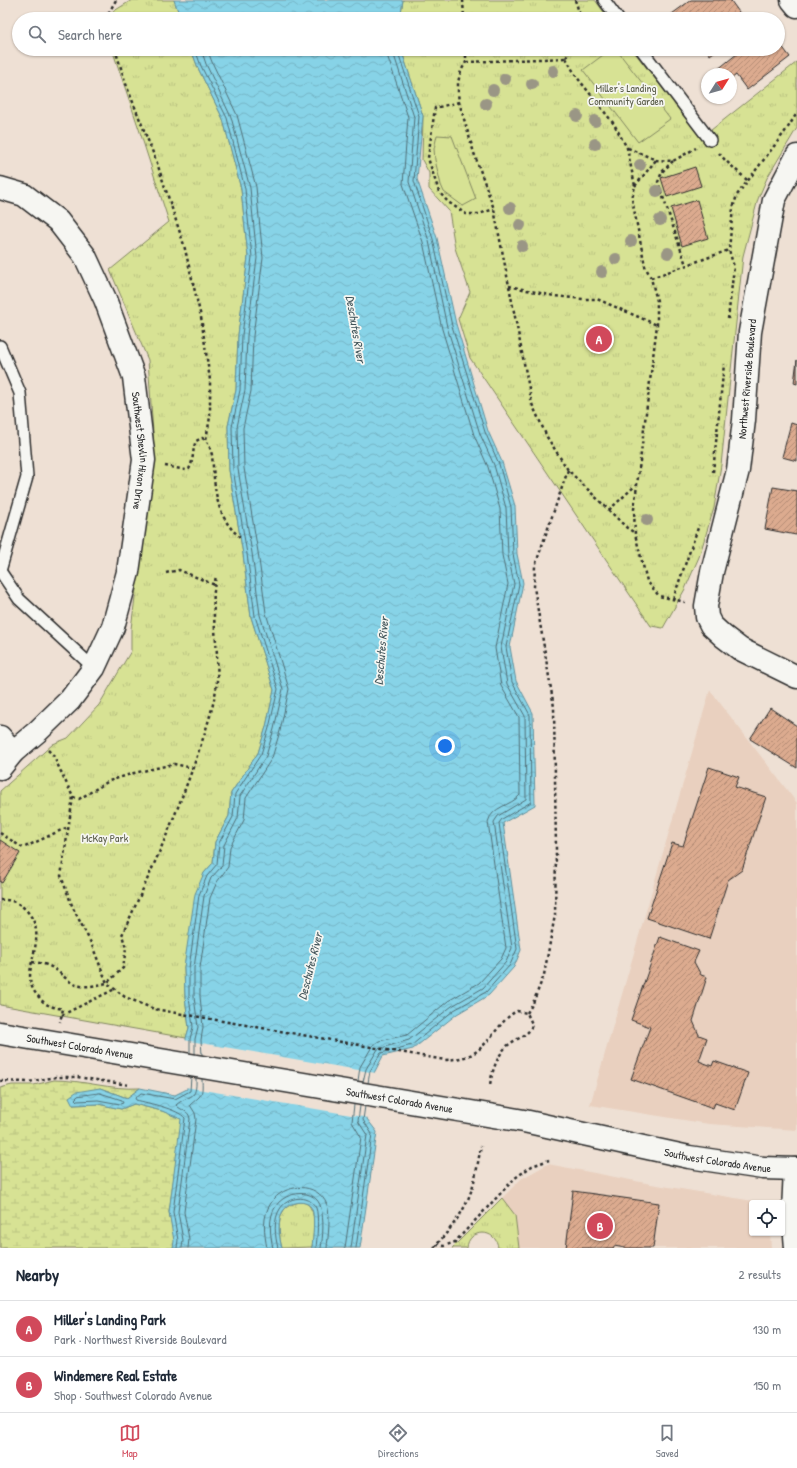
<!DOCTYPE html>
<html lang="en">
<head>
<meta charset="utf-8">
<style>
	:root { --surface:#fff; --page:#f2f2f3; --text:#1f2937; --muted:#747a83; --line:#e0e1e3; --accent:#d1495b }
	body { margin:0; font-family:"Patrick Hand",sans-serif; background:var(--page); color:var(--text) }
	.controls { position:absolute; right:12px; bottom:12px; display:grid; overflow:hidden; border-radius:4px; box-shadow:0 1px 3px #0004 }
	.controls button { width:36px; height:36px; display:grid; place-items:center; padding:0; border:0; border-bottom:1px solid var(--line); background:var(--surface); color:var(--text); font:20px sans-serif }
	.compass { position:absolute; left:701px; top:68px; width:36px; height:36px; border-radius:50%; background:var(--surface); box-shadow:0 1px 3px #0004; rotate:53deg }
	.you { position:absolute; left:445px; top:746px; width:14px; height:14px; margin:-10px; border:3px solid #fff; border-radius:50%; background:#1a73e8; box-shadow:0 0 0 6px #1a73e833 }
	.badge { display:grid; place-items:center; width:26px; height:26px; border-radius:50%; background:var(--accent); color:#fff; font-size:13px; font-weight:700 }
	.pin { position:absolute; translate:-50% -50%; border:2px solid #fff; box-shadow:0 1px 4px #0006 }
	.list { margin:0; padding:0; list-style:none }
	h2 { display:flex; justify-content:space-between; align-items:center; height:52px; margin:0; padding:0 16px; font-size:17px }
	h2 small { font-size:13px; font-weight:400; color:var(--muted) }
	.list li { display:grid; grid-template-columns:26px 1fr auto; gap:12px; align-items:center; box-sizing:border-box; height:56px; padding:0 16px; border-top:1px solid var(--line) }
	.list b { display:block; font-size:15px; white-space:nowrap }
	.list p { margin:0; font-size:13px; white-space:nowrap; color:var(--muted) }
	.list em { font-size:13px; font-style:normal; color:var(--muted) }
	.icon { flex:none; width:22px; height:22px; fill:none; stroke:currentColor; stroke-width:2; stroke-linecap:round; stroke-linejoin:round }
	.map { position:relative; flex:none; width:797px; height:1248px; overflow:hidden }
	.search { position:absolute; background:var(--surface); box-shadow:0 1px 3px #0004; left:12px; right:12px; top:12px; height:44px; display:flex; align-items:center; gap:10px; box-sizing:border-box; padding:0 14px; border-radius:22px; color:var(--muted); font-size:15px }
	.sheet { height:164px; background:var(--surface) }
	nav { display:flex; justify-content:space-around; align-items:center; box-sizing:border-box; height:56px; border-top:1px solid var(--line); background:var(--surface); font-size:11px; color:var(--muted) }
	nav a { display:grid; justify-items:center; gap:2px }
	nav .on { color:var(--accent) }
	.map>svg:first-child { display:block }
	.built { fill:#e9d0bf }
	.grass { fill:url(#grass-tufts); stroke:#818660 }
	.wetland { fill:url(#wetland-marsh); stroke:#818660 }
	.garden { fill:#d7e294; stroke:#818660 }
	.water { fill:url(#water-waves); stroke:#62909c }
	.pier { fill:#eee0d4 }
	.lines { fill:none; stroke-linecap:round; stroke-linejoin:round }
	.shore { stroke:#506e76; stroke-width:1 }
	.building { fill:url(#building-hatch); stroke:#2b2b2b }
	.service-casing { stroke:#2b2b2b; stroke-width:14 }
	.minor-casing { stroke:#2b2b2b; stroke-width:25 }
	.tertiary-casing { stroke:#2b2b2b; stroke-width:25 }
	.secondary-casing { stroke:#2b2b2b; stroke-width:25 }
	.path { stroke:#2b2b2b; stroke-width:2.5; stroke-dasharray:3 3; stroke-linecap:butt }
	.service { stroke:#f6f6f2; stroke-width:11 }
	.minor { stroke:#f6f6f2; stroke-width:22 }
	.tertiary { stroke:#f6f6f2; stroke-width:22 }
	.secondary { stroke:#f6f6f2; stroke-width:22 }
	.tree { fill:#9a9685 }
	.labels { text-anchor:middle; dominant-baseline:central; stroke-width:3.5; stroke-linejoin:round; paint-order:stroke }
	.park-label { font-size:11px; fill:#565945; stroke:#f6f6f2 }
	.street-label { font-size:11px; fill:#2b2b2b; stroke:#f6f6f2 }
	.water-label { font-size:12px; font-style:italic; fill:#42555a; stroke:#f6f6f2 }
</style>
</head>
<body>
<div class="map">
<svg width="797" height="1248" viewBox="0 0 797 1248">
	<defs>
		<pattern id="grass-tufts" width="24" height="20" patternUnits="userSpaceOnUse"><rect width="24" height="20" fill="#d7e294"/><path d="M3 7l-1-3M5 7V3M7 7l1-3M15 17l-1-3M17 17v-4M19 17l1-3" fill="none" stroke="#b9c280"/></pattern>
		<pattern id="wetland-marsh" width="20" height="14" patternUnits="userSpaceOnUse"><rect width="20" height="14" fill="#d7e294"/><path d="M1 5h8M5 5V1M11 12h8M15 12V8" fill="none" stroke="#b9c280"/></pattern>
		<pattern id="water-waves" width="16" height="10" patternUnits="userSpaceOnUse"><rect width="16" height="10" fill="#87d3e7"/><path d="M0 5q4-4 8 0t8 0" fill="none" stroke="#75b5c6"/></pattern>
		<pattern id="building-hatch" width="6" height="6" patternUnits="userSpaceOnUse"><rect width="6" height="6" fill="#dcab8f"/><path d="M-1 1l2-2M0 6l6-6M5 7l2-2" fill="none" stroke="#b38b75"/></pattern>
	</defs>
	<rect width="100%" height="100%" fill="#eee0d4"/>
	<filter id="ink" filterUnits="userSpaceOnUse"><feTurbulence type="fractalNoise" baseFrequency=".025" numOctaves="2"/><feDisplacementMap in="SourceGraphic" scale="8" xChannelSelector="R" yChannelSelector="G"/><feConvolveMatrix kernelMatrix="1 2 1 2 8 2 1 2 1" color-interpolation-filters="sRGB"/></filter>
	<g filter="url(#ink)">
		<g class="built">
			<polygon points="710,690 797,803 797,1130 709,1124 590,1105"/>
			<polygon points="548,1164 651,1184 753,1201 756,1203 752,1203 752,1233 770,1233 771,1248 519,1248 515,1215 502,1198 521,1179"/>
		</g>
		<g class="grass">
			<polygon points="132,0 174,0 181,19 101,19"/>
			<polygon points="403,0 595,0 609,19 400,19"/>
			<polygon points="112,49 191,49 198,68 223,119 241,189 248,257 238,335 236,390 228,426 229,470 243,554 251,617 274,690 266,727 258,753 231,793 229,816 215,842 213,863 204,873 184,967 185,997 189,1028 186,1038 0,1005 0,791 53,744 68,738 99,705 131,651 131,629 154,447 148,360 110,270 169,222 139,129"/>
			<polygon points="401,49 632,49 701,138 797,62 797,128 767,178 758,199 743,256 721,465 714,508 699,557 685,589 663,628 651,626 470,358 458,319 470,292 455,248 449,211 429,189 429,173 422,160 423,116"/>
			<path d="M502 1198 515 1215 519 1248H498C497 1228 468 1228 467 1248H452Z"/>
			<path d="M301 1202C306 1203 309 1204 311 1209 316 1216 313 1238 312 1247L282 1248C279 1238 277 1219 284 1210 288 1205 295 1203 301 1202Z"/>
		</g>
		<path class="wetland" d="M54 1080C84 1080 110 1090 140 1088L127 1098 100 1088 73 1105 98 1104 121 1109 134 1104 162 1111 182 1119 169 1212 175 1241 173 1248H0V1088L12 1085H34Z"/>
		<g class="garden">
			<polygon points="611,49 616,49 670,119 638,142 583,70"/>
			<polygon points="437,135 452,136 476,199 463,206 444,192 441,185 435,160 434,149"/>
		</g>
		<g class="water">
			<polygon points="174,0 403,0 400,19 181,19"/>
			<path d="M191 49H401L423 116 417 179 437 238 456 324 488 431 502 462 515 506 517 554 523 583 510 647 516 681 533 713 535 805 503 823 521 950 514 967 489 995 457 1014 413 1049 383 1056 374 1073 367 1119 377 1132 360 1248H311L312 1247C313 1239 315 1216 312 1209 307 1198 289 1202 283 1211 277 1220 279 1238 282 1248H173L174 1241 169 1212 181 1119 162 1111 134 1104 121 1109 98 1104 73 1105 69 1097 76 1092 100 1088 127 1098 140 1088 175 1095 187 1089 186 1038 189 1028 185 997 184 967 195 894 204 873 213 863 215 842 229 816 231 793 258 753 266 727 274 690 251 617 243 554 229 470 228 426 236 390 238 335 248 257 241 189 223 119 198 68Z"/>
		</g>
		<polygon class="pier" points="184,1040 376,1073 369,1118 185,1087"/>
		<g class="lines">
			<g class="shore">
				<polyline points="190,1053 190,1039 193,1027 189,997 189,968 199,895 207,876 217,864 219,843 233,817 235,794 261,754 269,728 278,689 255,616 247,554 233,469 232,427 240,390 242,335 252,257 245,189 227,118 201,66 195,49"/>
				<polyline points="195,1054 195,1039 198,1027 194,997 194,968 204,896 211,878 222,866 224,845 238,818 240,796 266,756 274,729 283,689 260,615 252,553 238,469 237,427 245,390 247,336 257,258 250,188 231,117 206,64 201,49"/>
				<polyline points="202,1055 201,1040 203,1027 200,996 200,968 210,898 217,882 228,867 230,847 244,820 246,798 272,758 280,731 289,689 266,613 258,552 244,468 243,428 251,391 253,336 263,258 256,187 237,115 212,62 207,49"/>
				<path d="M358 1081 360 1067 373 1045 379 1041 407 1035 448 1001 479 983 501 959 506 948 488 822C492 806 511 806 520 795L519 717 501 686 495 648 508 584 502 555 500 509 488 467 474 435 442 329 423 242 403 184 408 117 387 55 386 49"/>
				<polyline points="363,1082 366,1069 378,1049 409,1040 452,1006 483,988 506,962 512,948 494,822 498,816 526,799 525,716 507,684 501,647 514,584 508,555 506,508 494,465 480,434 447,327 429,241 409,182 414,117 392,49"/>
				<polyline points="368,1083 370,1071 381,1053 412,1045 454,1010 486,992 510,965 517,949 499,823 502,819 531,802 530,715 512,682 506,647 519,584 513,554 511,507 499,464 485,432 452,326 433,239 414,181 419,116 397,49"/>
				<polygon points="100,1093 122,1100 123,1103 120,1104 98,1100 77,1101 75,1099 78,1096"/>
				<path d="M177 1248 178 1240 173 1212 185 1118C178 1109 148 1103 136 1100L135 1098 141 1093 175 1099 190 1091 191 1077"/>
				<path d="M182 1248 183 1240 178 1212 190 1119C189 1110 181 1111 176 1105 190 1093 197 1102 196 1078"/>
				<path d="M188 1248 189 1239 184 1212 196 1119 195 1113 190 1105C201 1095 203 1097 202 1079"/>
				<path d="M267 1248C264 1233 262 1216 271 1203 283 1183 318 1181 327 1205 331 1216 328 1236 327 1248"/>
				<path d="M273 1248C270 1235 268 1217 276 1206 285 1191 316 1187 321 1208 324 1220 323 1236 321 1248"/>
				<path d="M278 1248C275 1237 273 1219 280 1209 287 1197 309 1193 316 1208 319 1215 317 1240 316 1248"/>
				<polyline points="345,1248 361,1137 352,1122 354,1105"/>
				<polyline points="351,1248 367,1135 358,1121 360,1106"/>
				<polyline points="356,1248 372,1134 363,1120 365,1106"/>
			</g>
		</g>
		<g class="building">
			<polygon points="691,0 732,0 731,1 744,19 665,19"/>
			<polygon points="778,41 790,57 747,90 736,75 731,79 731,74 712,74 743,49 778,49"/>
			<polygon points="706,49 718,49 710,55"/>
			<polygon points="695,167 701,186 667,197 661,178"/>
			<polygon points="697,200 708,238 682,246 671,208"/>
			<polygon points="797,360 797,384 794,383"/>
			<polygon points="791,423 797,425 797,461 782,457"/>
			<polygon points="773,487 797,491 797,532 796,535 765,529"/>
			<polygon points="770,708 797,726 797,768 750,739"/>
			<polygon points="709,767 739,777 735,787 766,797 742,870 728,880 709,939 647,918 672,843 683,846"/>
			<polygon points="0,840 20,853 2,883 0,882"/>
			<polygon points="660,937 699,951 694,962 701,975 707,977 693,1021 699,1035 707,1038 699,1061 712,1066 714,1061 748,1073 735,1110 715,1103 713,1108 631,1079 650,1027 631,1020"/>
			<polygon points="573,1191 659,1203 653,1248 625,1248 614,1246 614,1248 566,1248"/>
		</g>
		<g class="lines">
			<defs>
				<g id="service">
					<polyline points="604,0 618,19"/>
					<polyline points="641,49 710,140"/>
					<polyline points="0,346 20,393 27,477 0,571"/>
					<polyline points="0,571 19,599 94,668"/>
				</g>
				<g id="minor">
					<polyline points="792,0 797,6"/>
					<polyline points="797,156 774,200 750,332 744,420 738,470 712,572 706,606 707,617 711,625 723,636 740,649 797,677"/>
					<path id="s1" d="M0 188 24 195 58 221 85 256 105 299 134 377 144 460 128 572 113 627 94 668 70 700 38 731 13 752 0 768"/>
					<polyline points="0,737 13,752"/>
				</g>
				<polyline id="tertiary" points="795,1169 793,1211 796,1248"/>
				<g id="secondary">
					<path id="s2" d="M0 1033 524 1121 689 1157 763 1168 797 1169"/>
				</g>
			</defs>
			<use href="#service" class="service-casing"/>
			<use href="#minor" class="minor-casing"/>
			<use href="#tertiary" class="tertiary-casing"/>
			<use href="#secondary" class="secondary-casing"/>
			<g class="path">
				<polyline points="463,0 464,19"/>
				<polyline points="575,0 579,12 580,19"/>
				<polyline points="109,19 108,14 116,0"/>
				<polyline points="115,49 127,87 157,163 184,245 201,317 210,380 210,417 206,440"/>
				<polyline points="466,49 466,62 461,71 458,82 458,93 459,102 474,153 494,209 532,404 547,437 568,470 627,528 635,533"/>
				<polyline points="566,58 576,76 614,124 627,148 635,186 632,199 645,266 651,278 657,301 657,325 634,509 635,534 647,581 659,596 685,602"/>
				<polyline points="566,58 571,49"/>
				<polyline points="466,62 566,58"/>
				<polyline points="459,102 435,108 428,158 439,192 448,202 466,214 479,214 494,209"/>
				<polyline points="628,148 656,160 673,161 696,148"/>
				<polyline points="719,153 725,160 747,180"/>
				<polyline points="673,161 662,172 658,182 686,265"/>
				<polyline points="635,186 656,160"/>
				<polyline points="651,278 729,250"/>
				<polyline points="509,286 554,296 583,299 597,299 657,325"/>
				<polyline points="728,319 734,267 729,250 733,208 737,195 787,129 797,113"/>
				<path d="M165 466 186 470 189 469C194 461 192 450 196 441L202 438C209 441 210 448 212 455 215 486 214 516 240 537"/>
				<polyline points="713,472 724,364"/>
				<polyline points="609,510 637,484"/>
				<polyline points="166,573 179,570 215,585"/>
				<polyline points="673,599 699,525"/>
				<path d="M48 750 53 755 73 797 61 876 73 908 91 943 107 983 123 968 126 948 122 935C149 876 176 817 197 756 204 736 211 715 215 695 223 656 208 615 216 576"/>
				<polyline points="73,797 79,799 109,781 134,773 174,764 193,768"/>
				<polyline points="0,833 23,848 68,827"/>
				<path d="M0 900C10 899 18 902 25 909 55 939 13 972 39 997 41 1000 44 1003 48 1005 52 1007 58 1008 63 1009L60 1022"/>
				<path d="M32 962C40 963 47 964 53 968 61 973 67 981 76 985 86 988 97 985 107 983L125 997 154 1009 445 1060C476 1058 480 1050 499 1027 504 1021 509 1015 517 1011L527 1013 532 1024C530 1036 516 1038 507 1046 497 1056 492 1071 490 1085"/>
				<polyline points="527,1013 533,1003 544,975 555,915 556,850 554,707 534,587 535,566 568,470"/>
				<polyline points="62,1015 115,989"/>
				<polyline points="0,1081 28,1082 56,1077 77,1077 129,1085"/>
				<polyline points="436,1245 444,1246 455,1242 515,1178 532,1166 549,1160"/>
				<path d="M434 1248C448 1231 463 1215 470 1194 476 1179 478 1161 481 1146"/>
			</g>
			<use href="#service" class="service"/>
			<use href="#minor" class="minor"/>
			<use href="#tertiary" class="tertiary"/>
			<use href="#secondary" class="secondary"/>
		</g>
		<g class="tree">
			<circle cx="553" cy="71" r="6"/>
			<circle cx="505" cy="79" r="6"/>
			<circle cx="532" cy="84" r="6"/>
			<circle cx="493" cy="90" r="6"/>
			<circle cx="486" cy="104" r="6"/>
			<circle cx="577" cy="116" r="6"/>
			<circle cx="595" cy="121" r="6"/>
			<circle cx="595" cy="144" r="6"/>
			<circle cx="640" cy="165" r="6"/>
			<circle cx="657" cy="191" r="6"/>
			<circle cx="510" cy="208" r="6"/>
			<circle cx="660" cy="220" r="6"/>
			<circle cx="520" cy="225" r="6"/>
			<circle cx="631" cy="241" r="6"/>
			<circle cx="522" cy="246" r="6"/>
			<circle cx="668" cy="253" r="6"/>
			<circle cx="616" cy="259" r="6"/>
			<circle cx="602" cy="272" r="6"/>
			<circle cx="599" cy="337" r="6"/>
			<circle cx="647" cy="520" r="6"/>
		</g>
	</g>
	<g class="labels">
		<g class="park-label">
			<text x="626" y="88">Miller's Landing<tspan x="626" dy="13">Community Garden</tspan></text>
			<text x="105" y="838">McKay Park</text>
		</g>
		<g class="street-label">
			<text transform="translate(747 379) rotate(-85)">Northwest Riverside Boulevard</text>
			<text stroke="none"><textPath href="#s1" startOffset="317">Southwest Shevlin Hixon Drive</textPath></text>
			<text stroke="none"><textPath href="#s2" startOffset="81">Southwest Colorado Avenue</textPath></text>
			<text stroke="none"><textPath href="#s2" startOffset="405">Southwest Colorado Avenue</textPath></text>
			<text stroke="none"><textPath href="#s2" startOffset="729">Southwest Colorado Avenue</textPath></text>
		</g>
		<g class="water-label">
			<text transform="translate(356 329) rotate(80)">Deschutes River</text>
			<text transform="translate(381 651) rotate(-85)">Deschutes River</text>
			<text transform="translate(310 966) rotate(-76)">Deschutes River</text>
		</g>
	</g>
</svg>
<div class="controls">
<button><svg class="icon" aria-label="locate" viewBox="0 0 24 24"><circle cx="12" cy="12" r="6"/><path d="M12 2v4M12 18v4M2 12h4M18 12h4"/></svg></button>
</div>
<svg class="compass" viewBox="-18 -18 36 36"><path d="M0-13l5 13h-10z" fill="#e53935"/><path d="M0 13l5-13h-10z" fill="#747a83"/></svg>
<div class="you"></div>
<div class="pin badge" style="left:599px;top:339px">A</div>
<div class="pin badge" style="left:600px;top:1226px">B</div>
<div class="search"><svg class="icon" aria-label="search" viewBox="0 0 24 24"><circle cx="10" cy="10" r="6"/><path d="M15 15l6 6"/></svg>Search here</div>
</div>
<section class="sheet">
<h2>Nearby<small>2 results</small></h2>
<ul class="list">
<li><span class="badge">A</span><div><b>Miller's Landing Park</b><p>Park · Northwest Riverside Boulevard</p></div><em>130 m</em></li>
<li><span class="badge">B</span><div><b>Windemere Real Estate</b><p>Shop · Southwest Colorado Avenue</p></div><em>150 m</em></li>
</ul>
</section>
<nav>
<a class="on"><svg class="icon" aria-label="map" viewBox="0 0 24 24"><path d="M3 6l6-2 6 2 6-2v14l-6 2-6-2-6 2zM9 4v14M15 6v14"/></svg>Map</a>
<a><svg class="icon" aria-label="directions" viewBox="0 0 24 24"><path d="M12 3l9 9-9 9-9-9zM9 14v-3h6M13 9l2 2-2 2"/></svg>Directions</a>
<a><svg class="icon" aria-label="saved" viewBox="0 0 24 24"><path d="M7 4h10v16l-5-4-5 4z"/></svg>Saved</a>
</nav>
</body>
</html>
